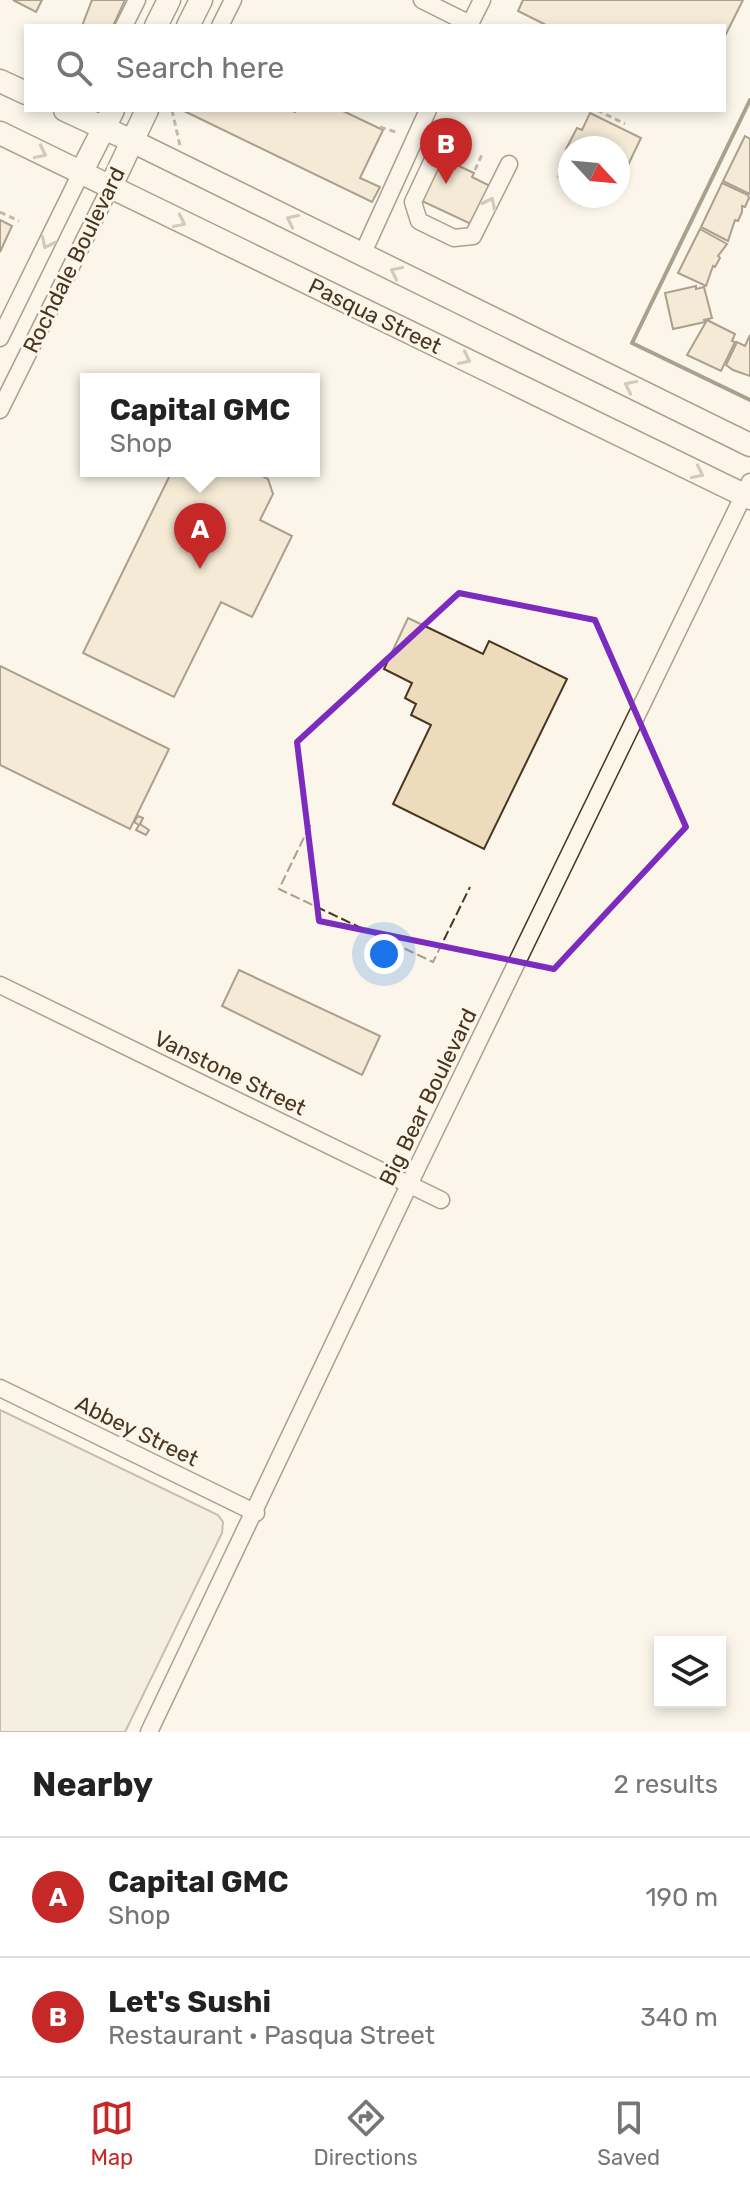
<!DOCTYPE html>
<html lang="en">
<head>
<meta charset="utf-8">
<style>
	:root { --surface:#fff; --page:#f6f6f6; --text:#222; --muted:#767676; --line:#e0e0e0; --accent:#c62828 }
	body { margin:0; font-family:Rubik,sans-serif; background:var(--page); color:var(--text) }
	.controls { position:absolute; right:24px; bottom:24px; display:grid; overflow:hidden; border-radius:0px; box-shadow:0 4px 12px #0003 }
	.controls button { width:72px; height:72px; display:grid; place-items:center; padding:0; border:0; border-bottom:2px solid var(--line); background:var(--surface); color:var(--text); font:40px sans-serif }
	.compass { position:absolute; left:558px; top:136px; width:72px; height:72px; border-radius:50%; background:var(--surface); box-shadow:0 4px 12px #0003; rotate:116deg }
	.you { position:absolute; left:384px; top:954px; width:28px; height:28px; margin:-20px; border:6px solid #fff; border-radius:50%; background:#1a73e8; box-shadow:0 0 0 12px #1a73e833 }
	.badge { display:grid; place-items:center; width:52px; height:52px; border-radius:50%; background:var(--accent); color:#fff; font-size:26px; font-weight:700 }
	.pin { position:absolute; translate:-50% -66px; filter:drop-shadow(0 2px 4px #0008) }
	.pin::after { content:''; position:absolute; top:42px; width:28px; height:24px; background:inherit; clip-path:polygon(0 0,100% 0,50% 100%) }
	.popup { position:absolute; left:80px; top:373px; width:240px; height:104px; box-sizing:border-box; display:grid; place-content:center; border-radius:0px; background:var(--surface); filter:drop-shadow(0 2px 6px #0005); font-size:26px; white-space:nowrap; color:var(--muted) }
	.popup b { font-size:30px; color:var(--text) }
	.popup::after { content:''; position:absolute; left:50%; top:100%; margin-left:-16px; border:16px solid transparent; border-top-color:var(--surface) }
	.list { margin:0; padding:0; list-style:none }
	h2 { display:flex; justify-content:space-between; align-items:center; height:104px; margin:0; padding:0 32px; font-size:34px }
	h2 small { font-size:26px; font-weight:400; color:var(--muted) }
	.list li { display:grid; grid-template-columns:52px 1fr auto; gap:24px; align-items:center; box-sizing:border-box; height:120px; padding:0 32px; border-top:2px solid var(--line) }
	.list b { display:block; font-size:30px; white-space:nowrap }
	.list p { margin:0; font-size:26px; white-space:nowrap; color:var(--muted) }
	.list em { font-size:26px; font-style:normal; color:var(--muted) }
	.icon { flex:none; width:44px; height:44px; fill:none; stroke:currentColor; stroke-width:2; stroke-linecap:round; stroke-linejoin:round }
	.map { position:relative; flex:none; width:750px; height:1732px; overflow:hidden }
	.search { position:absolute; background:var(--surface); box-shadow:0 4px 12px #0003; left:24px; right:24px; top:24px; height:88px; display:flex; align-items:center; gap:20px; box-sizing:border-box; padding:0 28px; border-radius:0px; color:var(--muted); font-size:30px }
	.sheet { height:344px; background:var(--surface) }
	nav { display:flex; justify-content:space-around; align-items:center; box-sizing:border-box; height:112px; border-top:2px solid var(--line); background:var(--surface); font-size:22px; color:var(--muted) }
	nav a { display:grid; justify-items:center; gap:4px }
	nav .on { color:var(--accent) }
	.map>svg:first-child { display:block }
	.green { fill:#ede6d9; stroke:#887966; stroke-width:2 }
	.building { fill:#ecdcbc; stroke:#4a3520; stroke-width:2 }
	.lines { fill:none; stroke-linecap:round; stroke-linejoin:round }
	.minor-casing { stroke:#4a3520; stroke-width:19 }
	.major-casing { stroke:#4a3520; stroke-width:25 }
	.path { stroke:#7f6f5c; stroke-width:3; stroke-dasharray:6 4; stroke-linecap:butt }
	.minor { stroke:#fbf6e9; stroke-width:16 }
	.major { stroke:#fbf6e9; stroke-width:22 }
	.fence { stroke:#4a3520; stroke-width:2; stroke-dasharray:10 4; stroke-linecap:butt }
	.wall { stroke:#4a3520; stroke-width:4 }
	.oneway { stroke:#a29684 }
	.marked { fill:none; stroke:#7b2cbf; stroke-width:6; stroke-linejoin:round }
	.labels { text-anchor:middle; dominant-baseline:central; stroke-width:6; stroke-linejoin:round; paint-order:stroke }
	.street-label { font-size:22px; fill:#4a3520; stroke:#fbf6e9 }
</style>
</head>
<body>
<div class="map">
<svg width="750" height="1732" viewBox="0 0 750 1732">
	<rect width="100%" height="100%" fill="#fbf6e9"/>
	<polygon class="green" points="0,1410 218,1515 223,1522 222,1533 125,1732 0,1732"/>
	<g class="building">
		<polygon points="13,0 42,0 36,12"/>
		<polygon points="92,0 125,0 113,26 82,26"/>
		<polygon points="523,0 743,0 724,38 724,26 548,26 518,11"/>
		<polygon points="182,110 290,110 295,112 296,110 341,110 383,130 360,178 380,187 372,202"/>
		<polygon points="590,113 641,138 618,186 618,148 566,149 577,128 582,130"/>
		<polygon points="745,136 750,139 750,194 723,181"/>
		<polygon points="441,162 455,169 457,165 474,173 472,177 490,186 471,224 422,201"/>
		<polygon points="722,183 748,195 749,198 745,207 742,206 742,212 738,221 735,220 728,241 701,227"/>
		<polygon points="0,220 12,226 0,252"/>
		<polygon points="700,229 727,244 718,256 720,258 715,267 713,266 706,286 678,273"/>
		<polygon points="696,286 696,289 704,287 712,318 704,320 705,322 673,329 665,293"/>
		<polygon points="707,320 735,334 732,341 735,342 721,371 687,355"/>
		<polygon points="750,335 750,376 733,370 726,365 737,342 745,346"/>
		<polygon points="172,471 252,471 268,479 273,494 260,520 292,536 252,617 221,602 174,697 83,653"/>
		<polygon points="408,618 483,654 489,641 567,679 484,849 393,804 431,725 411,715 416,704 405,698 412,683 384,669"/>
		<polygon points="0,666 169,749 130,829 0,765"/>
		<polygon points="138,816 143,818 140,824 149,830 146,835 136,830 139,825 134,822"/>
		<polygon points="239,970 380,1036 362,1075 222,1006"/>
	</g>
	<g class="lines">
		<defs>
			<g id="minor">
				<polyline points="422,0 470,24"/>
				<polyline points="124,26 137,0"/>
				<polyline points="220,26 233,0"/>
				<polyline points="469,26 482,0"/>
				<polyline points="445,134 413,202 419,221 454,238 473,236 509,164"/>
				<polyline points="362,255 428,110"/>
				<polyline points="0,338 81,173"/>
				<polyline points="0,410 110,188"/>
				<polyline points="0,985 441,1200"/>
				<polyline points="0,1388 256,1513"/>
				<polyline points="149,1732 419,1164 750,482"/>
			</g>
			<g id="major">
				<polyline points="156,26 169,0"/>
				<polyline points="188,26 201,0"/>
				<polyline points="0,81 26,93"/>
				<polyline points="65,110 132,141 750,445"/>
				<polyline points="0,133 750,498"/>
				<polyline points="81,173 113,110"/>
				<polyline points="110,188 147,110"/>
			</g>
		</defs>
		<use href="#minor" class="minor-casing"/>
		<use href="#major" class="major-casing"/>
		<g class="path">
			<polyline points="172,110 180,146"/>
			<polyline points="597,110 625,124"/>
			<polyline points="589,112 590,110"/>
			<polyline points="380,127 399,133"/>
			<polyline points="475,170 483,152"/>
			<polyline points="558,178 565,163"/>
			<polyline points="0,212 19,221"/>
		</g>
		<use href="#minor" class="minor"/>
		<use href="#major" class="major"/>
		<polyline class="fence" points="310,825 279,889 433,962 470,887"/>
		<polyline class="wall" points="750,100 632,343 750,400"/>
	</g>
	<defs><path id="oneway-chevron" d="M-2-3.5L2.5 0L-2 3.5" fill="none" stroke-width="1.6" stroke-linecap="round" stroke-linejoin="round" transform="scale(2)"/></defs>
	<g class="oneway">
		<use href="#oneway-chevron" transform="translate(41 153) rotate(26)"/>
		<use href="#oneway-chevron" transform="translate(490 203) rotate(-64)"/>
		<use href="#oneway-chevron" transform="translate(292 220) rotate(-154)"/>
		<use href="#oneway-chevron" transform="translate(180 222) rotate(26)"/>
		<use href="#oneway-chevron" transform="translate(47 243) rotate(116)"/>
		<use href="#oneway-chevron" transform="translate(396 272) rotate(-154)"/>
		<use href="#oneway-chevron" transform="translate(465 359) rotate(26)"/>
		<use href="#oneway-chevron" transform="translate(630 386) rotate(-154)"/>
		<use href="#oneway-chevron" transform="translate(698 473) rotate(26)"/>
	</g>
	<path d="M0 0H750V1732H0ZM459 593 595 620 686 827 554 969 319 921 297 742Z" fill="#fbf6e9" fill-opacity=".55" fill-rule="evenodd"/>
	<path class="marked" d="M459 593 595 620 686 827 554 969 319 921 297 742Z"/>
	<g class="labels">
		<g class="street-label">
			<text transform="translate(74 260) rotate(-64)">Rochdale Boulevard</text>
			<text transform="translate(375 316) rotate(26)">Pasqua Street</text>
			<text transform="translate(230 1073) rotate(26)">Vanstone Street</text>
			<text transform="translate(428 1097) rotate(-64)">Big Bear Boulevard</text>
			<text transform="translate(137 1431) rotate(26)">Abbey Street</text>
		</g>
	</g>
</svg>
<div class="controls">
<button><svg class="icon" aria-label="layers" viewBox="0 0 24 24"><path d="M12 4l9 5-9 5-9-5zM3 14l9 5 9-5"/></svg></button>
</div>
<svg class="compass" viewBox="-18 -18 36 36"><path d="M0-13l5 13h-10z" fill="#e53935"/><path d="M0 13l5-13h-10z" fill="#767676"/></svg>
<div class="you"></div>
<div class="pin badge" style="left:200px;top:569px">A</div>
<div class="popup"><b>Capital GMC</b>Shop</div>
<div class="pin badge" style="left:446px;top:184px">B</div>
<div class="search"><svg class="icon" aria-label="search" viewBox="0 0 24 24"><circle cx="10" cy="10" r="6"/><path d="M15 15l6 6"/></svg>Search here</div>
</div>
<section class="sheet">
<h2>Nearby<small>2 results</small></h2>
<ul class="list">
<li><span class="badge">A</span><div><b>Capital GMC</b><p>Shop</p></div><em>190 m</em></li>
<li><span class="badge">B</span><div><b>Let's Sushi</b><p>Restaurant · Pasqua Street</p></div><em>340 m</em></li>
</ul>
</section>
<nav>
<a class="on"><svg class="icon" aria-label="map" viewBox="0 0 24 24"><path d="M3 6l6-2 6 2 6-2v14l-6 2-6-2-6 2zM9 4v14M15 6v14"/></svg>Map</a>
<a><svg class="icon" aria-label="directions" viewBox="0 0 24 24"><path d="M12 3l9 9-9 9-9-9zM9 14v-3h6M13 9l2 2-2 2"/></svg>Directions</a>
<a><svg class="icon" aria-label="saved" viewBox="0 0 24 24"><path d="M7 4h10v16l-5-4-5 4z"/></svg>Saved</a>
</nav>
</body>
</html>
